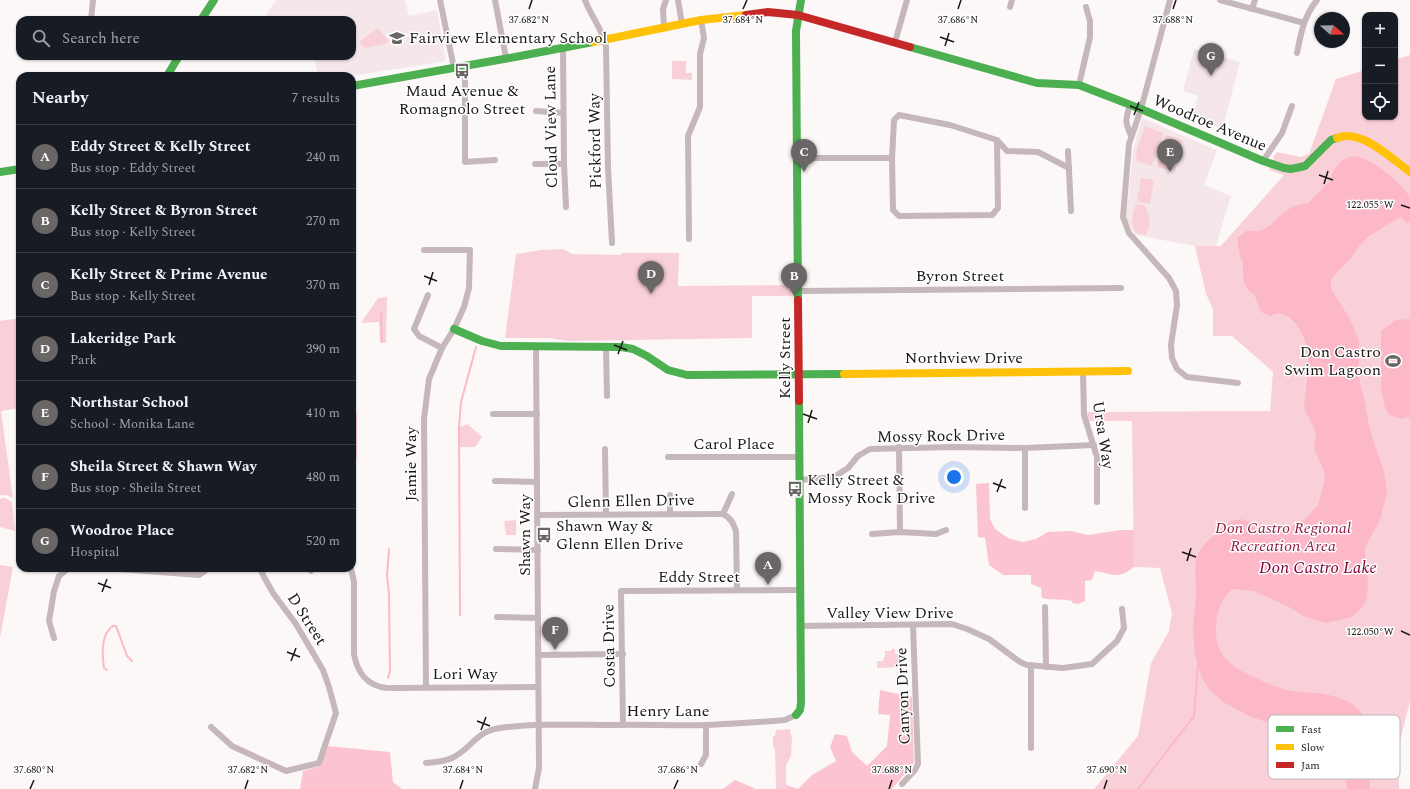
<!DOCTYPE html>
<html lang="en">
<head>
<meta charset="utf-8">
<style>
	:root { --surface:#171b24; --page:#242831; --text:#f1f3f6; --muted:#9ea1a6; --line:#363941; --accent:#6a6666 }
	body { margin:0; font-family:Spectral,serif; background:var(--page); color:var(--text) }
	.controls { position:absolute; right:12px; top:12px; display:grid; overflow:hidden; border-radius:8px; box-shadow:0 1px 3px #0004 }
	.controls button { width:36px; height:36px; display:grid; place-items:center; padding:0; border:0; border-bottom:1px solid var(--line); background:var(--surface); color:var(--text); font:20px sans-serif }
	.compass { position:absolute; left:1314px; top:12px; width:36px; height:36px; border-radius:50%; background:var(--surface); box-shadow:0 1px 3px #0004; rotate:110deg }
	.you { position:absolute; left:954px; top:477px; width:14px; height:14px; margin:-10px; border:3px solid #fff; border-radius:50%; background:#1a73e8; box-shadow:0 0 0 6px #1a73e833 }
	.badge { display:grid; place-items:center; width:26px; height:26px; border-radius:50%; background:var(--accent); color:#fff; font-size:13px; font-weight:700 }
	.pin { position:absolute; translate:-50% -33px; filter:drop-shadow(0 1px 2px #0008) }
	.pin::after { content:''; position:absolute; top:21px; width:14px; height:12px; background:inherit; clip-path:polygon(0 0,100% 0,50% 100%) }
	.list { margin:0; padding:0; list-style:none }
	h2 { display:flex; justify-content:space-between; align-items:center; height:52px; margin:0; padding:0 16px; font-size:17px }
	h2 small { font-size:13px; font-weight:400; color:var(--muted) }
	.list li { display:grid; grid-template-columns:26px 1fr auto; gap:12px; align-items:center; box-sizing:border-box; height:64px; padding:0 16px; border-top:1px solid var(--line) }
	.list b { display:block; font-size:15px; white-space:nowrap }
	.list p { margin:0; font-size:13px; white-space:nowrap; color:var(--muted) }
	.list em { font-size:13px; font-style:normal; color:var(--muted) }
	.icon { flex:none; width:22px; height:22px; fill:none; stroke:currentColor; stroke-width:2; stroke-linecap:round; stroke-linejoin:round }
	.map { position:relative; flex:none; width:1410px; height:789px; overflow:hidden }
	.search { position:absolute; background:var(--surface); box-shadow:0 1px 3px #0004; left:16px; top:16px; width:340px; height:44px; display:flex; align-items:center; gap:10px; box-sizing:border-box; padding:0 14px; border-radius:12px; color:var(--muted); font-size:15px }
	.panel { position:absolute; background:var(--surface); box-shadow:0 1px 3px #0004; left:16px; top:72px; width:340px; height:500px; border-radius:12px }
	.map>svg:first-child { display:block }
	.built { fill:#f5e7e9 }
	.green { fill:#f9d0d8 }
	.forest { fill:#fbc4d0 }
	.water { fill:#fcb8c7 }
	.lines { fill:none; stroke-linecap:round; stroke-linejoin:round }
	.stream { stroke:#fcb8c7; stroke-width:2 }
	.street { stroke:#c5b7ba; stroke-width:6 }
	.fast { stroke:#4caf50; stroke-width:8 }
	.slow { stroke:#ffc107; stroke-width:8 }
	.jam { stroke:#c62828; stroke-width:8 }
	.ticks { fill:none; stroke:#1b1717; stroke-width:1.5 }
	.labels { text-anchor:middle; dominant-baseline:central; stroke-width:3; stroke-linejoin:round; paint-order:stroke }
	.poi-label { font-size:16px; fill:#1b1717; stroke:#fff; text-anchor:start }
	.street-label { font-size:16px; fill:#1b1717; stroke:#fff }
	.park-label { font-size:16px; font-style:italic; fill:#8e1f45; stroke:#fff }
	.water-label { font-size:17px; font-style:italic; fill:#780134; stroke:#fff }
	.key { fill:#fff; stroke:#bbb9b9; stroke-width:1 }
	.key-label { font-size:11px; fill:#1b1717 }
	.ticks-label { font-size:10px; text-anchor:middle; fill:#1b1717; stroke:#fff; stroke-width:3; stroke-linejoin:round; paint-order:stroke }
</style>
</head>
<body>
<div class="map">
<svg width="1410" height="789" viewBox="0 0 1410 789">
	<rect width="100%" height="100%" fill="#fdf8f8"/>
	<g class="built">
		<polygon points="276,0 405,0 409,16 437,10 446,61 352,76 318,76 314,56 352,56 352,20 267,20 266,16"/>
		<polygon points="1194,49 1240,62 1225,120 1220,128 1192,118 1198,96 1183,91"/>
		<polygon points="1142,118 1217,150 1204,185 1231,196 1216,246 1195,246 1135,235 1126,218 1133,151"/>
	</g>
	<g class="green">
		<polygon points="378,28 389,41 385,44 364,48 359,42"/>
		<polygon points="1410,55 1410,701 1399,745 1399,789 1094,789 1138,736 1151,663 1169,631 1172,613 1160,568 1134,567 1132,421 1089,421 1087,412 1270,411 1273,372 1232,336 1213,336 1213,309 1206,294 1195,246 1221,246 1284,175 1269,170 1274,159 1273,157 1277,152 1300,157 1309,154 1336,79 1365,70 1365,117 1395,117 1395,60"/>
		<polygon points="672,61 686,61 686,73 692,73 692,80 672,79"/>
		<polygon points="1145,126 1163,133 1152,166 1137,161 1136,152"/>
		<polygon points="1166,135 1183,141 1175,171 1157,167"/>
		<polygon points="1141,178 1154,180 1150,204 1137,202"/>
		<path d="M1136 204 1144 205C1151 217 1152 222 1146 235 1143 234 1138 234 1136 232 1129 226 1133 211 1136 204Z"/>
		<polygon points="563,249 572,254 621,255 622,253 679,253 678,286 791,285 791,296 752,296 752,338 569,341 549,338 505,338 516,254 541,250"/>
		<polygon points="387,297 386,343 380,343 379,322 361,323 378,298"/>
		<polygon points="20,318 20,408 1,411 13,498 6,495 0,495 0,321"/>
		<polygon points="357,414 357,458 352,458 352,415"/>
		<polygon points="468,424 482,437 475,447 460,447 460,427"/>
		<polygon points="2,498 5,498 12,502 15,531 0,527 0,499"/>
		<polygon points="516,520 516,535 506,535 504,521"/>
		<polygon points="0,565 13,567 0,638"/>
		<polygon points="892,648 895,650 895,654 904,654 904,667 877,668 877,661 883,661 884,657 885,657 885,651 891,651"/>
		<polygon points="790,729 792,740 791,756 786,765 786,789 776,789 775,749 773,747 773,736 775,736 776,730"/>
	</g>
	<g class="forest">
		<path d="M989 483 990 519 995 529 1008 538 1023 542 1036 539 1048 532 1071 531 1088 535 1120 530H1134V567C1130 570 1126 573 1122 574 1114 577 1104 572 1095 571L1092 580 1085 581V601L1078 604 1072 603V601C1062 598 1052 601 1042 598L1041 588 1031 584V575H1003L989 565 985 538 978 537 976 484Z"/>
		<polygon points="880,690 912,697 914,763 892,789 786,789 786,785 798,789 812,775 836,761 830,747 835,734 847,736 852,752 867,766 887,746 890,715 878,714"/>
		<polygon points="327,746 390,752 393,782 402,789 300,789 303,771 320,766"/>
		<polygon points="735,780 754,788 754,789 723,789"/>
	</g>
	<g class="water">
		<path d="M1354 156C1368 156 1403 183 1409 196 1410 202 1410 214 1410 221L1407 223 1400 217 1369 236 1360 245 1352 257 1332 278 1331 281V289L1350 319 1359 341V375L1360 383 1364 398 1370 431 1384 471 1386 485 1387 493 1380 520 1366 546 1365 553 1368 583 1367 598 1361 609 1352 617 1326 623 1303 616 1291 608 1254 591 1232 589C1220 600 1216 614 1216 630 1215 657 1236 670 1258 679 1269 684 1280 689 1292 691 1313 694 1342 692 1358 709 1361 712 1364 716 1365 719 1367 725 1366 732 1366 738 1367 755 1369 772 1370 789H1347L1346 782 1336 756 1326 745 1304 735 1249 716 1225 703 1209 690 1201 676 1195 654 1193 631 1196 594 1195 566 1197 556 1205 543 1231 521 1241 519 1281 530 1289 528 1304 520 1318 505 1325 479 1324 471 1314 449 1316 432 1304 408 1308 371V357L1305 341 1298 326 1288 316 1278 313 1270 316 1261 312 1254 294 1249 291 1245 285 1243 276V262L1240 257 1237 238 1246 231H1260L1271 225 1278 217 1293 206 1308 203 1329 182 1334 170 1343 159Z"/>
		<polygon points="1410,319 1410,417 1401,419 1389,415 1385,408 1381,388 1381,331 1396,320"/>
	</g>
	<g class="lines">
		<g class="stream">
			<polyline points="381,312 382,341"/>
			<polyline points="460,615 459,428 461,402 476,347"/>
			<path d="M107 670 104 668C102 655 101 634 113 626H116L127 656 132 661"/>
			<polyline points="388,678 390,671 389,595 387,575 389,549"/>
			<polyline points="1138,789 1194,716 1198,663"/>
		</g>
		<g class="street">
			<polyline points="440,0 454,68"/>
			<polyline points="495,0 506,58"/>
			<path d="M585 0C591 17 603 29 606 47L608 168 612 243"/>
			<polyline points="678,0 682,24"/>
			<polyline points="1170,0 1141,109 1129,144 1123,217 1129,233 1169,278 1176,291 1177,305 1171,345 1172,358 1177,369 1187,377 1238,383"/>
			<polyline points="1220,0 1304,23"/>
			<polyline points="1010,7 1012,0"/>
			<polyline points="1252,9 1255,0"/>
			<polyline points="91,20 93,0"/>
			<polyline points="664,27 663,9 666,0"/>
			<polyline points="895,42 907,0"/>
			<polyline points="563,47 564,164 566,207"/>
			<path d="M1297 53C1301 33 1304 16 1317 0"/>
			<polyline points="465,66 465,162 495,160"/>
			<polyline points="1079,85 1090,37 1090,21 1086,7"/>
			<path d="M1130 105C1125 121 1125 121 1131 136"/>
			<polyline points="536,111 563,113"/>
			<polyline points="997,140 998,208 992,215 899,216 893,210 892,158 894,120 899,115 950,125 997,140 1007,151 1038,152 1069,168"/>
			<polyline points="1068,151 1071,211"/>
			<polyline points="798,158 892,158"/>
			<polyline points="1263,161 1282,133 1292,106"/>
			<polyline points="535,164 564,164"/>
			<polyline points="689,239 688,136 700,107 700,54 704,38 701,20"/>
			<polyline points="424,250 470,250 469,288 464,307 454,329 442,348 429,379 424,419 426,687"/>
			<polyline points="798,291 1121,288"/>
			<polyline points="428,295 414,329 419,336 442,348"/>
			<polyline points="606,347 607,396"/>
			<polyline points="1083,372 1084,415 1097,457 1097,502"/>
			<polyline points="493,414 537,414"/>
			<polyline points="899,447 900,532"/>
			<polyline points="605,449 606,514"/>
			<polyline points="668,457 799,457"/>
			<polyline points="799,480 834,477 848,468 858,456 870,449 953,447 1025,448 1094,445"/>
			<polyline points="495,481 537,482"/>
			<polyline points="670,495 670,513"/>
			<polyline points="1025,508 1025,448"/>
			<path d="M723 514C731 518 733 523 736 531L737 589"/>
			<polyline points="723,514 732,494"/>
			<polyline points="538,515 723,514"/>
			<polyline points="872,534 900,532 936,534 946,530"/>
			<polyline points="496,549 538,550"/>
			<polyline points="106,568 199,575 209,568"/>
			<path d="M351 568 354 582V654C357 672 367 686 387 688"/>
			<polyline points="311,571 314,568"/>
			<polyline points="1045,607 1046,667"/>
			<polyline points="497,617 538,618"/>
			<polyline points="800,626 952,624 967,629 989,639 1020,662 1027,665 1063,668 1092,664 1117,641 1124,628 1122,609"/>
			<polyline points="54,638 49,621 54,591 59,576 69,568"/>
			<polyline points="539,655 623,654"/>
			<polyline points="391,688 538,687"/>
			<polyline points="623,725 621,591 800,590"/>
			<polyline points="211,727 232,746 286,771 319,763 336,713 329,687 323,670 296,624 273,593 264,577 260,568"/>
			<polyline points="1031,748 1031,665"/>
			<path d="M426 763C435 762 444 762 452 758 471 749 476 731 500 728 537 723 575 725 612 725 643 724 675 726 706 725 732 724 758 722 785 720L796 715"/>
			<polyline points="701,764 706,755 706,725"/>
			<polyline points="902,784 915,770 918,764 913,625"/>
			<polyline points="535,789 539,768 536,346"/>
		</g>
		<g class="fast">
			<polyline points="201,20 214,0"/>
			<polyline points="910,47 1037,83 1079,85 1141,109 1263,161 1284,168 1291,169 1305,166 1331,140 1337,138"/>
			<polyline points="167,76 179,56"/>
			<polyline points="352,86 515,57 593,42"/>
			<polyline points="0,172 20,169"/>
			<polyline points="798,300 796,31 801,0"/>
			<polyline points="454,329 482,341 501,346 621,347 633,349 647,356 668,370 687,375 844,374"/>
			<polyline points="796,715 800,710 801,703 799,401"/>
		</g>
		<g class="slow">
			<polyline points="593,42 701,20 746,15"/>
			<path d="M1337 138C1361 128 1392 159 1410 172"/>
			<polyline points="844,374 1128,371"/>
		</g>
		<g class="jam">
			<polyline points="746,15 768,12 798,15 910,47"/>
			<polyline points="798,300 799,401"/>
		</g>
	</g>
	<path class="ticks" d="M529 9 532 0M743 9 747 0M958 9 961 0M1173 9 1176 0M940 37 954 42M945 46 949 33M1130 106 1143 111M1134 115 1139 102M1319 175 1333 180M1324 184 1328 171M1401 205 1410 208M424 276 437 281M429 285 433 272M614 345 627 350M618 354 623 341M803 414 817 419M808 423 812 410M993 483 1006 488M997 492 1002 479M1182 552 1196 557M1187 561 1191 548M98 583 111 588M102 592 107 579M1401 631 1410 635M287 652 300 657M291 661 296 648M477 721 490 726M481 730 486 717M30 789 34 780M245 789 248 780M460 789 463 780M674 789 678 780M889 789 892 780M1104 789 1107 780"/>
	<defs>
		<symbol id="school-bare" viewBox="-9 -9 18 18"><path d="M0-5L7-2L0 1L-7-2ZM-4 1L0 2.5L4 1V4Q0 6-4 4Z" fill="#6a6666" stroke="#fff" stroke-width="2.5" paint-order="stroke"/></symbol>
		<symbol id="bus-bare" viewBox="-9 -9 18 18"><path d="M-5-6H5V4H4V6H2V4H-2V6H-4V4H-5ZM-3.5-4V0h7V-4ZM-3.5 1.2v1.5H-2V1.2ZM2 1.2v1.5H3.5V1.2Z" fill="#6a6666" stroke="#fff" stroke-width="2.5" paint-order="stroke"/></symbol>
		<symbol id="stadium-bare" viewBox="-9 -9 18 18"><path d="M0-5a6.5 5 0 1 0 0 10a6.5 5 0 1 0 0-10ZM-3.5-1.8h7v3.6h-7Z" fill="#6a6666" stroke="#fff" stroke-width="2.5" paint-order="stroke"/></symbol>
	</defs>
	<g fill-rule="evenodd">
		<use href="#school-bare" x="386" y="27" width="22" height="22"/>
		<use href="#bus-bare" x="451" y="60" width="22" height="22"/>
		<use href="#stadium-bare" x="1382" y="350" width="22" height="22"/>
		<use href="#bus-bare" x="784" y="478" width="22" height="22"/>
		<use href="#bus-bare" x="533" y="524" width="22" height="22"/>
	</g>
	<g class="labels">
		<g class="poi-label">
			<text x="409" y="38">Fairview Elementary School</text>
			<text x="462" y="91" text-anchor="middle">Maud Avenue &amp;<tspan x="462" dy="18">Romagnolo Street</tspan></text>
			<text x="1381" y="352" text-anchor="end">Don Castro<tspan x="1381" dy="18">Swim Lagoon</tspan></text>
			<text x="807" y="480">Kelly Street &amp;<tspan x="807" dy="18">Mossy Rock Drive</tspan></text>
			<text x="556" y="526">Shawn Way &amp;<tspan x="556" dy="18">Glenn Ellen Drive</tspan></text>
		</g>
		<g class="street-label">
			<text transform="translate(1210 123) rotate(23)">Woodroe Avenue</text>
			<text transform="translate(551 127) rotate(-91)">Cloud View Lane</text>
			<text transform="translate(595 141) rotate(-91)">Pickford Way</text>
			<text x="960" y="276">Byron Street</text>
			<text transform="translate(785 358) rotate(-90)">Kelly Street</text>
			<text x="964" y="358">Northview Drive</text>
			<text transform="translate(1103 435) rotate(81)">Ursa Way</text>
			<text transform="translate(941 436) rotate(-1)">Mossy Rock Drive</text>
			<text x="734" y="444">Carol Place</text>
			<text transform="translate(411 464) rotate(-90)">Jamie Way</text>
			<text transform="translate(631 501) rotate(-1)">Glenn Ellen Drive</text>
			<text transform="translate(525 535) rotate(-90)">Shawn Way</text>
			<text x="699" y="577">Eddy Street</text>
			<text x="890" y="613">Valley View Drive</text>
			<text transform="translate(307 619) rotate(57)">D Street</text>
			<text transform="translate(609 646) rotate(-91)">Costa Drive</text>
			<text x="465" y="674">Lori Way</text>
			<text transform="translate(903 696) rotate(-92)">Canyon Drive</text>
			<text x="668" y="711">Henry Lane</text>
		</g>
		<g class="park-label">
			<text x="1283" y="528">Don Castro Regional<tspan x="1283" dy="18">Recreation Area</tspan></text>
		</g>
		<g class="water-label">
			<text x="1318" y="568">Don Castro Lake</text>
		</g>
	</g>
	<rect x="1268" y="715" width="132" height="64" rx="6" class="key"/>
	<rect x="1276" y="726" width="18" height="6" fill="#4caf50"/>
	<rect x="1276" y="744" width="18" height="6" fill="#ffc107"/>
	<rect x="1276" y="762" width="18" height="6" fill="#c62828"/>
	<g class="key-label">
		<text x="1301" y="733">Fast</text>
		<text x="1301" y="751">Slow</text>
		<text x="1301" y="769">Jam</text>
	</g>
	<g class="ticks-label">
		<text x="529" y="23">37.682°N</text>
		<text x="743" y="23">37.684°N</text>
		<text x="958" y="23">37.686°N</text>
		<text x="1173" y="23">37.688°N</text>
		<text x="1370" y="208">122.055°W</text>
		<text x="1370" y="635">122.050°W</text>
		<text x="34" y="773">37.680°N</text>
		<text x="248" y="773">37.682°N</text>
		<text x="463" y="773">37.684°N</text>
		<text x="678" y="773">37.686°N</text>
		<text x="892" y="773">37.688°N</text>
		<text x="1107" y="773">37.690°N</text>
	</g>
</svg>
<div class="controls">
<button>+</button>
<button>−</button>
<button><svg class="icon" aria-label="locate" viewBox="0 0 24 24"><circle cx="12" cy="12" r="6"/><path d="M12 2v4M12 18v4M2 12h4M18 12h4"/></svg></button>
</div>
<svg class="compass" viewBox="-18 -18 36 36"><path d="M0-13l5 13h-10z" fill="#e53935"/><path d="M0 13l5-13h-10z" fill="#9ea1a6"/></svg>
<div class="you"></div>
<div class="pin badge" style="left:768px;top:585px">A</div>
<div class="pin badge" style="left:794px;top:296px">B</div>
<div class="pin badge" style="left:804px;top:172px">C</div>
<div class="pin badge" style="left:651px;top:294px">D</div>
<div class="pin badge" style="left:1170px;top:172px">E</div>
<div class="pin badge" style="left:555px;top:650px">F</div>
<div class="pin badge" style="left:1211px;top:76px">G</div>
<div class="search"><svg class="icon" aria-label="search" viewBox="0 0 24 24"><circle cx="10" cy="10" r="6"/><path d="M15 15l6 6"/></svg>Search here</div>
<section class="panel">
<h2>Nearby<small>7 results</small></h2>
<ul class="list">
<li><span class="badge">A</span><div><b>Eddy Street &amp; Kelly Street</b><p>Bus stop · Eddy Street</p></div><em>240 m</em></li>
<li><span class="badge">B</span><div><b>Kelly Street &amp; Byron Street</b><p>Bus stop · Kelly Street</p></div><em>270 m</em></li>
<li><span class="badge">C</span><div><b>Kelly Street &amp; Prime Avenue</b><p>Bus stop · Kelly Street</p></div><em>370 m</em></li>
<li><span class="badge">D</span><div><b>Lakeridge Park</b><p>Park</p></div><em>390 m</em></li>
<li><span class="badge">E</span><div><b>Northstar School</b><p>School · Monika Lane</p></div><em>410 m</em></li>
<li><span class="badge">F</span><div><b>Sheila Street &amp; Shawn Way</b><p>Bus stop · Sheila Street</p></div><em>480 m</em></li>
<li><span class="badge">G</span><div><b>Woodroe Place</b><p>Hospital</p></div><em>520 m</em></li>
</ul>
</section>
</div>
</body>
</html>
